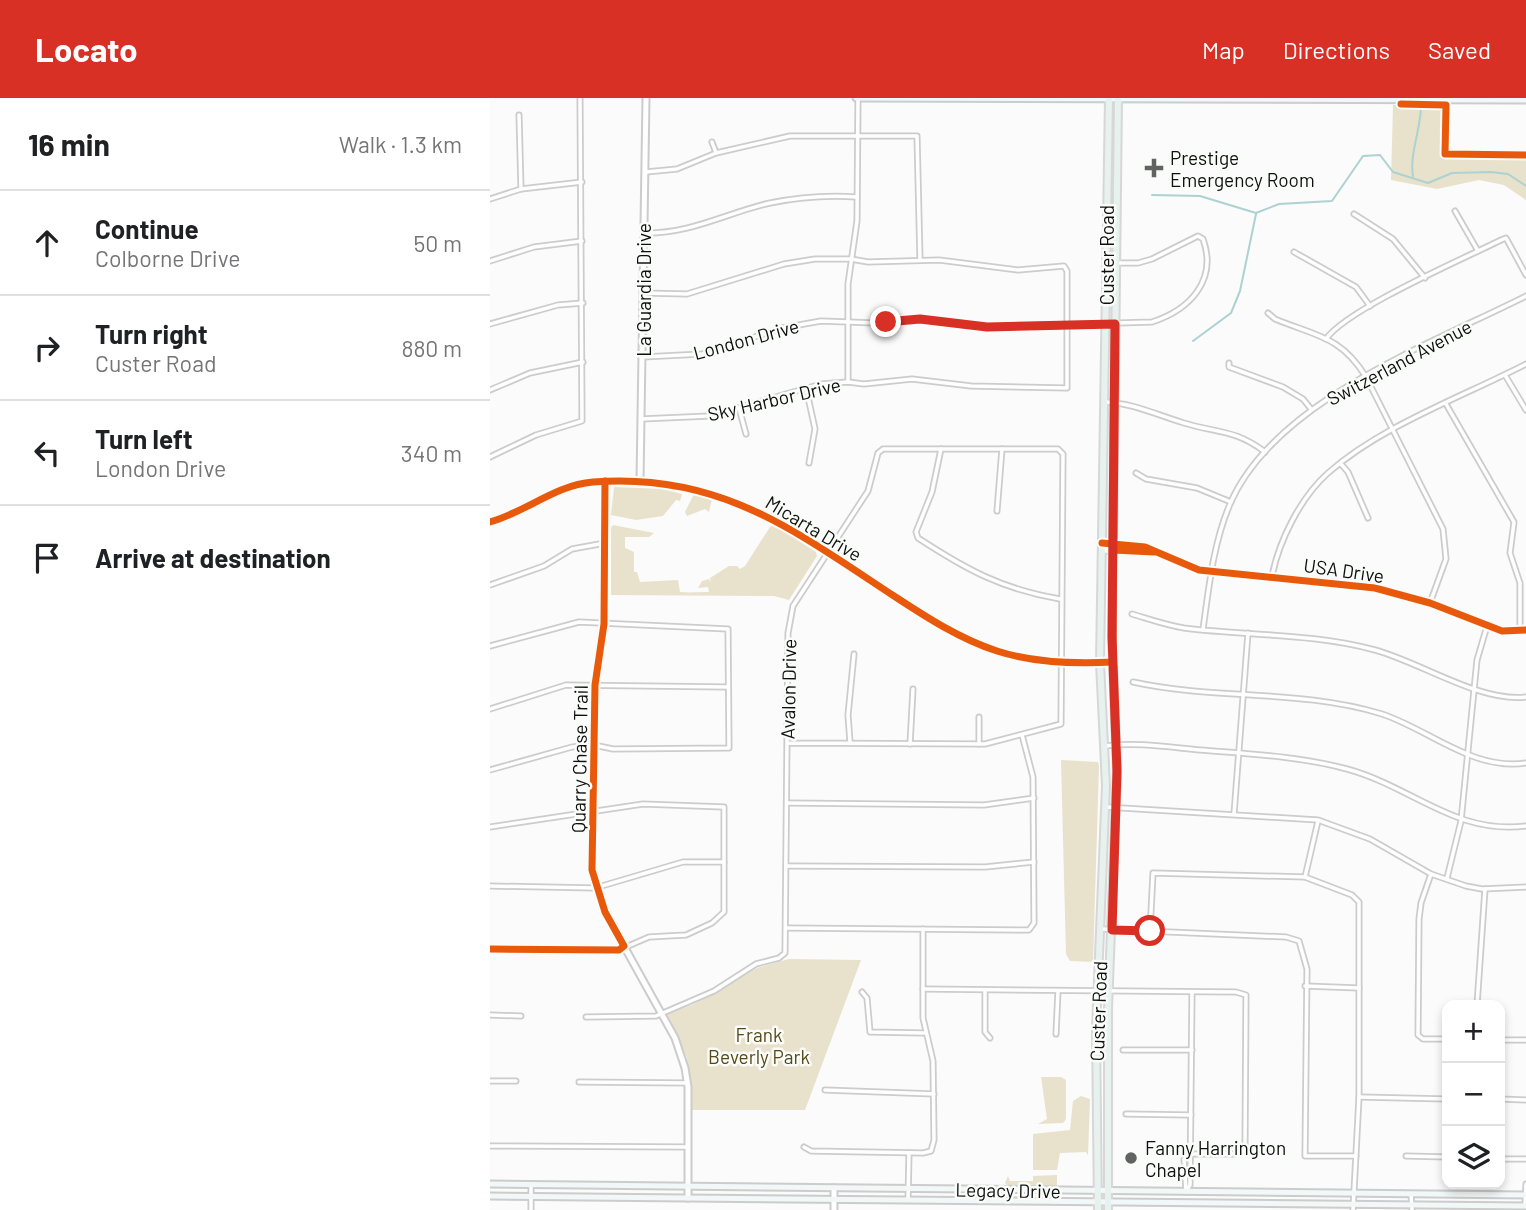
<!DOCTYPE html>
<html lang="en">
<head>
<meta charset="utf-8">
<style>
	:root { --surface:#fff; --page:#f6f6f6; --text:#202124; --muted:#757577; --line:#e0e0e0; --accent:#d93025 }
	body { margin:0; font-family:Barlow,sans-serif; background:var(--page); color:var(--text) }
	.controls { position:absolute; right:21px; bottom:21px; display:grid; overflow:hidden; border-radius:14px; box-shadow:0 4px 10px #0003 }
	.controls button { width:63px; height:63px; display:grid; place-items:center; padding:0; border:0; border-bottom:2px solid var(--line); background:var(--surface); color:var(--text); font:35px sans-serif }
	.stop { position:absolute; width:21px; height:21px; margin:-16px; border:5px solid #d93025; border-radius:50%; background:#fff }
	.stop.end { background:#d93025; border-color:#fff; box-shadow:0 2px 7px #0008 }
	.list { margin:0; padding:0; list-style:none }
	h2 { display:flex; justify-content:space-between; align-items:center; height:91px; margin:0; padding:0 28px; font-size:30px }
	h2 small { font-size:23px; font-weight:400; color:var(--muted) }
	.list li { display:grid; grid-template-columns:46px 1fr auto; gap:21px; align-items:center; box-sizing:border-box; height:105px; padding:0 28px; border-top:2px solid var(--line) }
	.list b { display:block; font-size:26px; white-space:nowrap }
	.list p { margin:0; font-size:23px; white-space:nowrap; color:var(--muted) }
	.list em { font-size:23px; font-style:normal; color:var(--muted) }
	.icon { flex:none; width:38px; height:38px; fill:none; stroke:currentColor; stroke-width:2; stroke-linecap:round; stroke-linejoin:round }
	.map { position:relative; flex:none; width:1036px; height:1112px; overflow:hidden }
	header { display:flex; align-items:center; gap:42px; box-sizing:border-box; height:98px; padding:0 35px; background:var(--accent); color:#fff }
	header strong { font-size:33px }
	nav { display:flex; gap:38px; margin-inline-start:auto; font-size:24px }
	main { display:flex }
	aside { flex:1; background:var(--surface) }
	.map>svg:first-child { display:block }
	.green { fill:#e8e1cc }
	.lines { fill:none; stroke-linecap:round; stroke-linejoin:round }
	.stream { stroke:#acd2d1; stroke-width:2 }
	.minor-casing { stroke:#cbcccb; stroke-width:7 }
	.tertiary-casing { stroke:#cbcccb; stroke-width:9 }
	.secondary-casing { stroke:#cbcccb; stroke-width:9 }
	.primary-casing { stroke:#d7d7d7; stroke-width:10 }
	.minor { stroke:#fefefe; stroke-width:3.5 }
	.tertiary { stroke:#fefefe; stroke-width:5 }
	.secondary { stroke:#f2f8f7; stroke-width:5 }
	.primary { stroke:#e7f2ef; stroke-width:6 }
	.cycleway-casing { stroke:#f9fcf9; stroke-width:11 }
	.cycleway { stroke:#e8590c; stroke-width:7 }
	.route { stroke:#d93025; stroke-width:9 }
	.poi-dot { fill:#616261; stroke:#f9fcf9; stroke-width:2.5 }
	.labels { text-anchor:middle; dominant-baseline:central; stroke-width:5; stroke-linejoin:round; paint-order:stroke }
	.poi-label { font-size:19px; fill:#0e0f0e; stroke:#f9fcf9; text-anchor:start }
	.street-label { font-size:19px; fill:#0e0f0e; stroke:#f9fcf9 }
	.park-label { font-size:19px; fill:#574816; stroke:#f9fcf9 }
</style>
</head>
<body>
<header>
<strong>Locato</strong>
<nav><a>Map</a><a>Directions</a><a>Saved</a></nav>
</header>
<main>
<aside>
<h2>16 min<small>Walk · 1.3 km</small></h2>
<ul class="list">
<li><svg class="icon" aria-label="ahead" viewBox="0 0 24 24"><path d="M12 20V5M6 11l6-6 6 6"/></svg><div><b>Continue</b><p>Colborne Drive</p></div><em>50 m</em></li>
<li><svg class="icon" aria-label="right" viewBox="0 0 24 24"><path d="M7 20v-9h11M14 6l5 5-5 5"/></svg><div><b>Turn right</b><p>Custer Road</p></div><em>880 m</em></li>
<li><svg class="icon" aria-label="left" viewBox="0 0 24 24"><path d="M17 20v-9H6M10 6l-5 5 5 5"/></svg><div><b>Turn left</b><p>London Drive</p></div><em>340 m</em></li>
<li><svg class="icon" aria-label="arrive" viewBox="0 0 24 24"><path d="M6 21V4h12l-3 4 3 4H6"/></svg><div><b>Arrive at destination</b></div></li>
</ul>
</aside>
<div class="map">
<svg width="1036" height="1112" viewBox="0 0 1036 1112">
	<rect width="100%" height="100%" fill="#fafbfa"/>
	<g class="green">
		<polygon points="903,7 957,8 957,53 1036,53 1036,102 1014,87 989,82 947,91 901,82"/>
		<polygon points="124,389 172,391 192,396 190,403 186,402 173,418 146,422 121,417"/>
		<polygon points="204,396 222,401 219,414 215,411 197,418 195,414"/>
		<path d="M123 427 164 435 159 439H135V450L144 454V474H147L150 484 188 482 190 494C200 495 210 494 219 494L218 489 208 490 212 483 219 481 221 485 220 480 239 468H247L250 471 255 468 280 429 285 427 326 454 327 458 299 502 284 498 121 497V430Z"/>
		<polygon points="571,662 608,664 609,668 603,864 580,863 576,856"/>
		<polygon points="299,861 371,862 315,1012 201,1012 197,960 177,916 204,906 267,870"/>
		<polygon points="551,979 571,979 576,982 576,1021 573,1025 548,1026 557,1021"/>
		<polygon points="591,998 600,1001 598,1057 596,1054 570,1055 567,1072 543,1072 543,1036 580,1032 583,1003"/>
		<polygon points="567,1077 567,1089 518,1088 515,1085 518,1078 520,1083 543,1083 543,1078"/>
	</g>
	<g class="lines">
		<g class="stream">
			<path d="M923 78C919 55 932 29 931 5"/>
			<polyline points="662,97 710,98 766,115 789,106 842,103 873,58 890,57 903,74 938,85 962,75 1001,74 1018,76 1036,88"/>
			<polyline points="703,243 741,215 750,193 766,116"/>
		</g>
		<defs>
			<g id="minor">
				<polyline points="29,17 31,91"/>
				<polyline points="222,44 226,55"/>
				<polyline points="156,74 187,71 226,55 300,38 427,38 430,162"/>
				<polyline points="0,101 31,91 92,84"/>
				<polyline points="965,113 988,153"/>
				<polyline points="864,116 903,141 935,180"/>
				<path d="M154 135C201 136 236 115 280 105 309 99 338 97 367 99"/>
				<polyline points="804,154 866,189 880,208"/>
				<polyline points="0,163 44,149 92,143"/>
				<path d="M778 215 785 221C826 238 851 238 876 279L953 431 956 461 940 505"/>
				<polyline points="0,226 68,207 93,205"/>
				<path d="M836 241C857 211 973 161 1011 142L1016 140 1036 177"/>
				<path d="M153 259 212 256 292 230 331 223 385 225 430 221 497 229 662 224C699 212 728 183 713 141L708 138 662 161 648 165H616"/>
				<polyline points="739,265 739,269 793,289 813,301 821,311"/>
				<polyline points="1015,277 1036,312"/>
				<polyline points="358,284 358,186 367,123 368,0"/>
				<polyline points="316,290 325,331 319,365"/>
				<polyline points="0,292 40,275 93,264"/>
				<path d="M615 304C643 305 667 317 694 325 726 335 745 331 775 354"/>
				<polyline points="956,306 1024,424 1020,455 1030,485 1030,532"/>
				<polyline points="249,310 256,336"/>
				<polyline points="151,321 219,318 331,286 358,284 374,286 422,281 481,288 577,290 577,173 574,168 528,172 449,162 378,164 361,161 325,161 294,166 197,196 153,195"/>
				<path d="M451 351 442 394 426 434 428 440C477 472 512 491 570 501"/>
				<polyline points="0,359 46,337 92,323 90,0"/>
				<polyline points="851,366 858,374 878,420"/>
				<polyline points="646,375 656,381 707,390 741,404"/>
				<polyline points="507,413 512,351"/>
				<path d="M782 478C789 443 810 400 838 375 891 328 972 299 1036 266"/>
				<polyline points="0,487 54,468 82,451 115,445"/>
				<path d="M642 516C659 521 676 527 694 530 757 538 823 535 885 552 930 564 991 605 1036 599"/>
				<path d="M713 531C719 489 723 446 740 406 784 303 941 246 1036 198"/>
				<polyline points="0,548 89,524 238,531 239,650 123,651 104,647 82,649 0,672"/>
				<path d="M643 584C725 602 811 591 892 616 940 632 983 673 1036 665"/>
				<polyline points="0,611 76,587 237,589"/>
				<polyline points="360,644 358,617 364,556"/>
				<polyline points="420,646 423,591"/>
				<polyline points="489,646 489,619"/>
				<path d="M615 648C646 644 678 649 710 652 759 656 809 658 857 671 923 689 965 737 1036 728"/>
				<polyline points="297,705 494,707 544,700"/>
				<polyline points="616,709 828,722 880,741 941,776 976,788 992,791 1036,789"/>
				<polyline points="744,716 758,535"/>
				<polyline points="0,729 153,706 234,709 234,814 222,825 196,837 159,839 129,852 0,851"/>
				<polyline points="296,768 495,769 544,764"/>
				<polyline points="941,776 931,805 929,821 928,937 933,941 957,941"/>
				<polyline points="815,779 828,723"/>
				<polyline points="957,780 971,723 987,562 997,528"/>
				<polyline points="0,788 105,790 193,764 234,764"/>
				<polyline points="296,830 539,832 544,825 543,679 532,637"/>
				<polyline points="611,831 796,839 809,843 817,871 815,1058 866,1058"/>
				<polyline points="660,833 663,775 815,779 862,797 869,804 869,999 863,1112"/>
				<polyline points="815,888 869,890"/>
				<polyline points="433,891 746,894 756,897 755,1050 745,1056 698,1056"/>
				<polyline points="495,892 495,934 500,940"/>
				<polyline points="372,894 377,900 380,934 434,935"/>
				<polyline points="987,907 995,791"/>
				<polyline points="0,917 31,918"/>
				<polyline points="96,919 166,918 224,893 266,866 289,860 295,855 298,535 303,508 378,393 388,355 393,351 568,351 573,356 571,626 495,646 297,645"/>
				<polyline points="566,936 568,893"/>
				<polyline points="1010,942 1036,942"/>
				<polyline points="633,952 702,952"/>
				<polyline points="0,983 26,983"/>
				<polyline points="89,984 197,985"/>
				<polyline points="335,992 444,996"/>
				<polyline points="869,999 957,1001"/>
				<polyline points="1010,1001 1036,1002"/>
				<polyline points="636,1016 701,1017"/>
				<polyline points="0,1048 198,1049"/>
				<polyline points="314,1049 321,1053 433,1055 441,1053 444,1042 443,963 433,920 433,831"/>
				<polyline points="916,1058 957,1059"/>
				<polyline points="1010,1061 1036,1061"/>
				<polyline points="696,1093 694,1061 698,1056"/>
				<polyline points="696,1094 700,1087 702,894"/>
				<polyline points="921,1096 922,1112"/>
				<polyline points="418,1102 419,1055"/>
				<polyline points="1035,1108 1036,1086"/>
				<polyline points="41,1112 41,1086"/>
			</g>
			<g id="tertiary">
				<polyline points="115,383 114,526 105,587 102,772 115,814 185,940 195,970 198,989 198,1100"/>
				<polyline points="150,383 156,0"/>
				<path d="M0 424C36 414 65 387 103 384 230 374 305 433 404 498 436 519 470 541 507 553 544 565 585 566 623 564"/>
				<polyline points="612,445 655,449 709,472 885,490 940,505 1012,533 1036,532"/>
				<polyline points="612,452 661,454"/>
				<polyline points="344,1112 344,1090"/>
			</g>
			<g id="secondary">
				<polyline points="366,0 1036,2"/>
				<polyline points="0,1086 1036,1097"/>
				<polyline points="0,1098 1036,1108"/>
			</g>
			<g id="primary">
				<polyline points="608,1112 606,930 616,688 610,565 619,0"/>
				<polyline points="618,1112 618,911 627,673 622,539 628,0"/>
			</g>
		</defs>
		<use href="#minor" class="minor-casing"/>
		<use href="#tertiary" class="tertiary-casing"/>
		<use href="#secondary" class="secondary-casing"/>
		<use href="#primary" class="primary-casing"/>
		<use href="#minor" class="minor"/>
		<use href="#tertiary" class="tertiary"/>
		<use href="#secondary" class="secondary"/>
		<use href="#primary" class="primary"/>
		<defs>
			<g id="cycleway">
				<polyline points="911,6 956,7 955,56 1036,57"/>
				<path d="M0 424C36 414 65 387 103 384 230 374 305 433 404 498 436 519 470 541 507 553 544 565 585 566 623 564V452L664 454"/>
				<polyline points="612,445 655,449 709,472 885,490 940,505 1012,533 1036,532"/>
				<polyline points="0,851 129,852 134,848 115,814 102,772 105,587 114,526 115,383"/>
			</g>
		</defs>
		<use href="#cycleway" class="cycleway-casing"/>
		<use href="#cycleway" class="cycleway"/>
	</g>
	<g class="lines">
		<polyline class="route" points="396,224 430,221 497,229 625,226 622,539 627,673 622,832 660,833"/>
	</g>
	<g class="poi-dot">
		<path d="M660.5 59.5h7v7h7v7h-7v7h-7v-7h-7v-7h7z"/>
		<circle cx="641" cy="1060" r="7"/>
	</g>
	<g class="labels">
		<g class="poi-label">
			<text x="680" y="59">Prestige<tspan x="680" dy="22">Emergency Room</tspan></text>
			<text x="655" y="1049">Fanny Harrington<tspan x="655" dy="22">Chapel</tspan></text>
		</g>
		<g class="street-label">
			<text transform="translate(616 157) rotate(-90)">Custer Road</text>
			<text transform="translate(153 192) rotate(-90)">La Guardia Drive</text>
			<text transform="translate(256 241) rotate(-15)">London Drive</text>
			<text transform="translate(909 264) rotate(-28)">Switzerland Avenue</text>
			<text transform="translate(284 301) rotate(-13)">Sky Harbor Drive</text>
			<text transform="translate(324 430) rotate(31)">Micarta Drive</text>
			<text transform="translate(854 472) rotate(8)">USA Drive</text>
			<text transform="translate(298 591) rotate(-89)">Avalon Drive</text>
			<text transform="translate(89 661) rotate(-89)">Quarry Chase Trail</text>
			<text transform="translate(608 913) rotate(-88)">Custer Road</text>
			<text transform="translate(518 1092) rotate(1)">Legacy Drive</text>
		</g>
		<g class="park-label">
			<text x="269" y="936">Frank<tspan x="269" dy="22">Beverly Park</tspan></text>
		</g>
	</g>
</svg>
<div class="controls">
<button>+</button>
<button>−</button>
<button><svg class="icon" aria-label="layers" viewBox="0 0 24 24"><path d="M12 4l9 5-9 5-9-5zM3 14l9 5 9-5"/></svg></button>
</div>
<div class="stop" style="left:660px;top:833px"></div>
<div class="stop end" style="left:396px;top:224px"></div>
</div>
</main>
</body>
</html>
